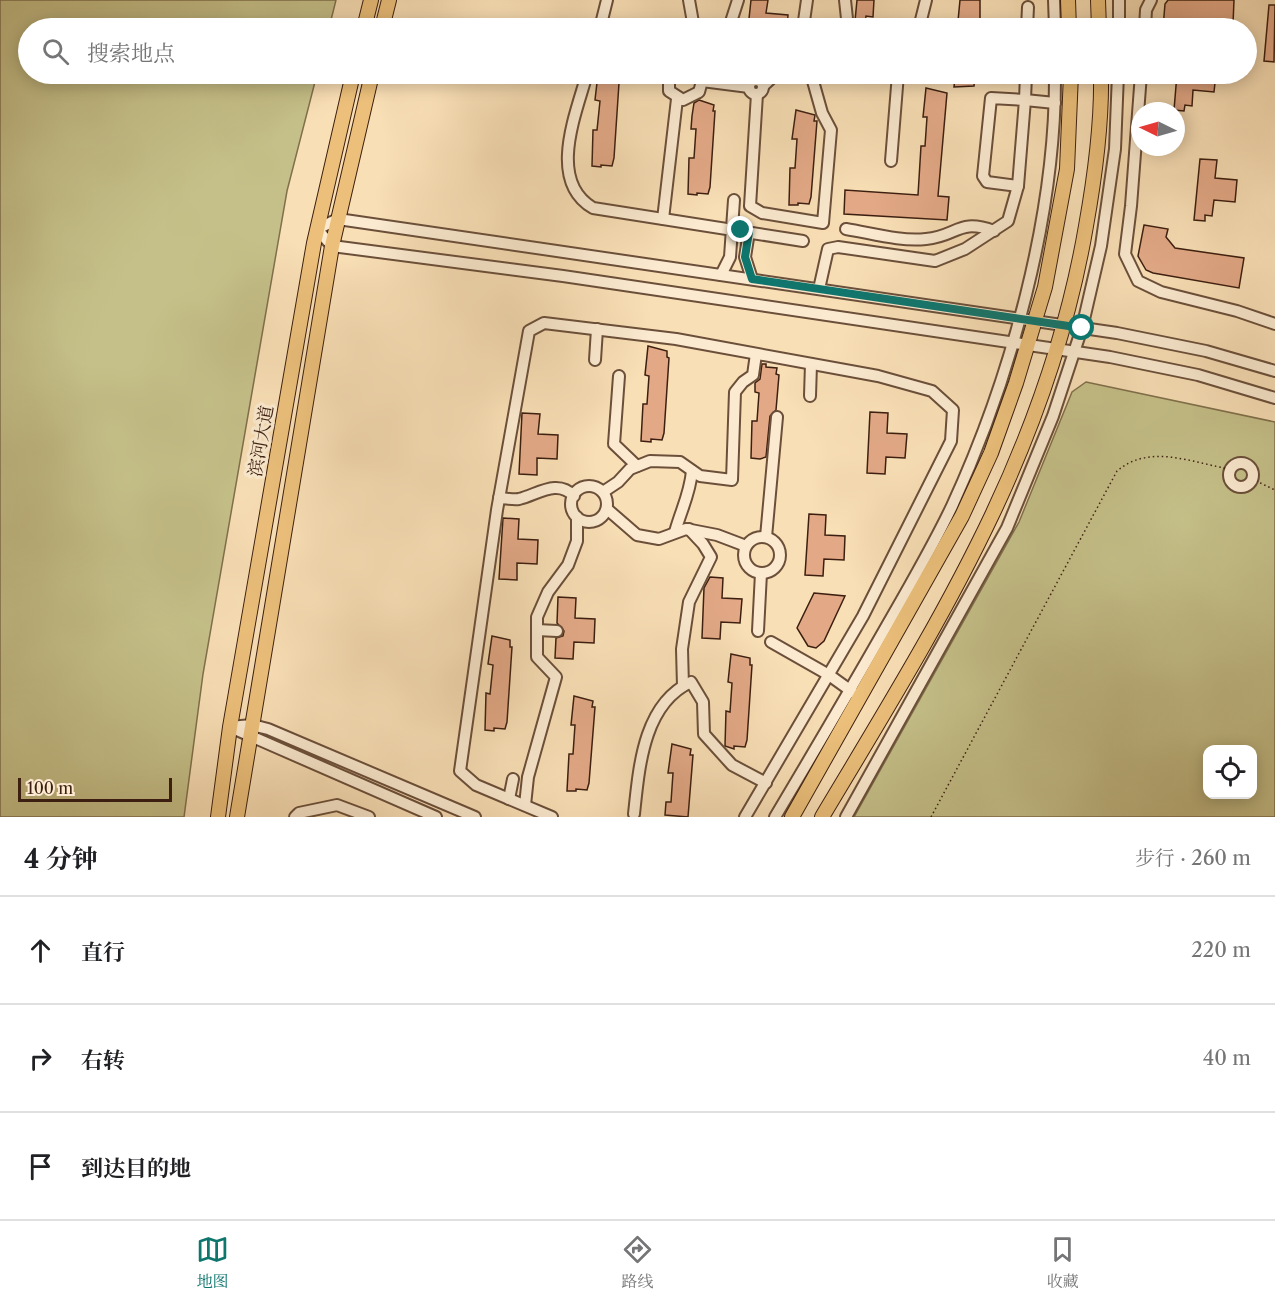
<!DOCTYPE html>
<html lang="zh">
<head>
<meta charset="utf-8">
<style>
	:root { --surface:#fff; --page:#f6f6f6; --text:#202124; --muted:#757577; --line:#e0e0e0; --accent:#0f766e }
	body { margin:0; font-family:"Libre Caslon Text","Noto Serif SC",serif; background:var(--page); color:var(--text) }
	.controls { position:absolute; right:18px; bottom:18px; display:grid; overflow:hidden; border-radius:12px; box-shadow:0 3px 15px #0003 }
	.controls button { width:54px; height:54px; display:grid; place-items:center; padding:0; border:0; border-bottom:2px solid var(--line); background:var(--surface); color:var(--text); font:30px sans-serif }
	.compass { position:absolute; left:1131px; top:102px; width:54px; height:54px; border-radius:50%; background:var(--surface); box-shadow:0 3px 15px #0003; rotate:275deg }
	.scale { position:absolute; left:18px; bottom:15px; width:154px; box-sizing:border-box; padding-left:6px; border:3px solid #3c1f10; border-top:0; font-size:16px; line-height:21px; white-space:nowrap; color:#3c1f10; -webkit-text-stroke:4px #fbead0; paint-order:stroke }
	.stop { position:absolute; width:18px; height:18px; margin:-14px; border:4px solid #0f766e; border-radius:50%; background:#fff }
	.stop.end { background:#0f766e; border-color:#fff; box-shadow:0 2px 6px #0008 }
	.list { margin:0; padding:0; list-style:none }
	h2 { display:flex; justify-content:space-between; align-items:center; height:78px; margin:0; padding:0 24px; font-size:26px }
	h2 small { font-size:20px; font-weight:400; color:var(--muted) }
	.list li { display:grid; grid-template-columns:39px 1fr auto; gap:18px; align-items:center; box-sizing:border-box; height:108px; padding:0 24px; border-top:2px solid var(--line) }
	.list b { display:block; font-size:22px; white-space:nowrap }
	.list em { font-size:20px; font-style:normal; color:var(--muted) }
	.icon { flex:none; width:33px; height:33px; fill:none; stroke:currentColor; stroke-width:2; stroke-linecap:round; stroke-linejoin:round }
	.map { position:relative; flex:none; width:1275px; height:817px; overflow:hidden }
	.search { position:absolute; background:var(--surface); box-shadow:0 3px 15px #0003; left:18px; right:18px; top:18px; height:66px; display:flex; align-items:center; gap:15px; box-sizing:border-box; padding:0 21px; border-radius:33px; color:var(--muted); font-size:22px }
	.sheet { height:402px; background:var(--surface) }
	nav { display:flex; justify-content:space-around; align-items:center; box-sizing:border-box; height:84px; border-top:2px solid var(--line); background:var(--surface); font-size:16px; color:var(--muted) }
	nav a { display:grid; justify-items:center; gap:3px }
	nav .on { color:var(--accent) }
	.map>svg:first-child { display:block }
	.green { fill:#c5c089; stroke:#80704c; stroke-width:1.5; fill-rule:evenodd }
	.building { fill:#e3a987; stroke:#3c1f10; stroke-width:1.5 }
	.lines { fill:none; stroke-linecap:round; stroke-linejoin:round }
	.minor-casing { stroke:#6b4f3a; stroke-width:14 }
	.major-casing { stroke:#3c1f10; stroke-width:16 }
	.path { stroke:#3c1f10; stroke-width:1.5; stroke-dasharray:1.5 3; stroke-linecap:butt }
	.minor { stroke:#fbead0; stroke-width:10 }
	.major { stroke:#ecc07b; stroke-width:14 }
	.route { stroke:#0f766e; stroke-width:8 }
	.labels { text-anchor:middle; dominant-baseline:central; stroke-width:6; stroke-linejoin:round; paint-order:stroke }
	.street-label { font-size:18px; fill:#3c1f10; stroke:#fbead0 }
</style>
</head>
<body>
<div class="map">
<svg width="1275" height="817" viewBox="0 0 1275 817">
	<rect width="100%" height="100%" fill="#f9dfb6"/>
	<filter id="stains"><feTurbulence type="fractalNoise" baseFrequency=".00333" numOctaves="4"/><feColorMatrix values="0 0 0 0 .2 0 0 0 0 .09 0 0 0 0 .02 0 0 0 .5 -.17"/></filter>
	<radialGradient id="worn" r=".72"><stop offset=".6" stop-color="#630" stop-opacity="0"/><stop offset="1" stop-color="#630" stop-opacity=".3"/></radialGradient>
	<g class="green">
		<polygon points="0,0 336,0 329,28 28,28 28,74 317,74 287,191 203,674 184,817 0,817"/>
		<path d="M1086 382 1275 422V817H854L1019 522 1072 392ZM1208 750H1252V794H1208Z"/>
	</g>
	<g class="building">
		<polygon points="751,0 768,0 766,13 788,15 787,28 748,28"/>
		<polygon points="857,0 874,0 873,17 866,16 865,22 855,21"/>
		<polygon points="960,0 980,0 980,28 961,28 962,21 958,21"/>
		<polygon points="1168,0 1234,0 1233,24 1188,22 1187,28 1163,28 1165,4"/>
		<polygon points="1269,5 1275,5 1274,62 1264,61"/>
		<polygon points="598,74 617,76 617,83 619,83 614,158 612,166 601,165 601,167 592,166 593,130 597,130 600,101 595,100"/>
		<polygon points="959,74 975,74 974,86 954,87 955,77 958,78"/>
		<polygon points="1177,74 1216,74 1214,92 1193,90 1192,106 1185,105 1184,111 1174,110"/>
		<polygon points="926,88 947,93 938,196 949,197 947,220 844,214 845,190 918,195 921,146 925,146 927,117 923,117"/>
		<polygon points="699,100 714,105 713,111 715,111 710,187 708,194 697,193 697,195 688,194 689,158 694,158 696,129 691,129 692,116 694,103"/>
		<polygon points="796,110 815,115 814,121 817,121 811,197 809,204 798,203 798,205 789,205 790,168 795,168 797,139 792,139"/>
		<polygon points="1200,159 1217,160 1215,178 1237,180 1235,202 1214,200 1212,216 1205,215 1205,221 1194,220"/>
		<polygon points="1144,225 1168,229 1166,237 1175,248 1244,258 1239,288 1153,273 1146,270 1138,256"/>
		<polygon points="648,346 667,351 667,357 669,358 664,433 662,440 651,439 651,442 641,441 643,404 647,404 649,376 645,375"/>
		<polygon points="762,364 766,364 766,367 777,368 776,374 779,375 776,410 770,416 766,457 760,459 751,458 752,421 757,421 759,393 755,392 755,383 760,379"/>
		<polygon points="870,412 888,413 887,433 907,434 905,458 886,457 885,474 867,473"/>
		<polygon points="522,413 540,414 538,434 558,435 557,459 537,458 537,475 519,474"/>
		<polygon points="809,514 826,515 825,535 845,536 844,560 824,559 823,576 805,575"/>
		<polygon points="503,518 519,519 518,539 538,540 537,564 517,563 517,580 499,579"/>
		<polygon points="710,577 723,578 722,598 742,599 740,623 721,622 720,639 702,638 704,588"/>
		<polygon points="814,593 845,596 824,641 816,648 808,646 797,628"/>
		<polygon points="558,597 576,598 575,618 595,619 594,643 574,642 573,659 555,658 556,638 563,636 564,631 557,623"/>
		<polygon points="492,636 510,640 510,647 512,647 507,722 505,729 494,728 494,731 485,730 486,693 490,694 493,665 488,664"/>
		<polygon points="731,654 750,658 750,665 752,665 747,740 745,747 734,746 734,749 725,746 726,711 730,712 732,683 728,682"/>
		<polygon points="574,696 593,701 592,707 595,707 589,783 587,790 576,789 576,791 567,791 569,754 573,754 575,725 571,725"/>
		<polygon points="672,744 691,749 690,755 693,755 688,817 665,815 666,802 671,802 673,773 668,773"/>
	</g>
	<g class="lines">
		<defs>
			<g id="minor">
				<polyline points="689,0 694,28"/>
				<polyline points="845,0 848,28"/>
				<polyline points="1054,0 1055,28"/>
				<polyline points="1119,0 1119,28"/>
				<polyline points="600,28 607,0"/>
				<polyline points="729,28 738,0"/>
				<polyline points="803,28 807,0"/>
				<polyline points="919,28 926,0"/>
				<polyline points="1027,28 1028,7"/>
				<polyline points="1145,28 1146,10 1151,0"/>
				<path d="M587 74C576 114 547 181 593 208L803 241"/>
				<polyline points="669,74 669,91 683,100 699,92 702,81 700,74"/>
				<polyline points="1026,74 1025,100 1055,103"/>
				<polyline points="1141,74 1131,206 1125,254 1138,281 1161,292 1237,311 1275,324"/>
				<circle cx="756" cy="87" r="7"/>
				<polyline points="702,81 749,87"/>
				<polyline points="764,85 776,74"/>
				<polyline points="757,94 750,206 762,213 823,223 831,130 822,113 811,74"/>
				<polygon points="991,98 1025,100 1018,186 987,182 983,176"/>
				<polyline points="891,161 898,74"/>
				<polyline points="663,219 677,99"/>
				<path d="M846 229C871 233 901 242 926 239 958 236 958 218 994 231"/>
				<polyline points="749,232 745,257 752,279"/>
				<polyline points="721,275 730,257 734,200"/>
				<polyline points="819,289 828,249 838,247 935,261 965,249 1008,221 1018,186"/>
				<polyline points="595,360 597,329"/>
				<polyline points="1275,371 1206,351 1117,333 338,219 317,229 332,246 563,276 1110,357 1198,375 1275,398"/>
				<polyline points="619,376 614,444 637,466"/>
				<polyline points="810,396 811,364"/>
				<circle cx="1241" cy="475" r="12"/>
				<circle cx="589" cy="504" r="18"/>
				<polyline points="603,492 618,482 630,469 650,461 680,462 700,476 732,480 735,392 743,382 753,375 756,354"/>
				<path d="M499 498C505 498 513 500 519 499 537 495 557 478 574 496"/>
				<polyline points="607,509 637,535 659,539 686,529 717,535 746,546"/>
				<path d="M675 532C681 510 690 494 692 471"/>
				<polyline points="766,537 777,417"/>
				<circle cx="762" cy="555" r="18"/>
				<polyline points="537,630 557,631"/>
				<polyline points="758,631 761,573"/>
				<polyline points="771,642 829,675 854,693"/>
				<polyline points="683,686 682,649 689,602 711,557 703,544 689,529"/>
				<polyline points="509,799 513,779"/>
				<polyline points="525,805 528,777 556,677 537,657 537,617 548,592 568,565 577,541 577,517"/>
				<path d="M634 814C639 768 643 704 691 682L703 702 704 734 732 765 766 783"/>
				<polyline points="295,817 299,813 337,805 369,817"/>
				<polyline points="436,817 230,727 252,725 268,729 475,817"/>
				<polyline points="552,817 476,785 460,771 497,510 529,331 544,323 676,339 878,376 932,391 953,410 951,441 863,616 745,817"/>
				<path d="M775 817C812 755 849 692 885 629 908 589 932 548 952 506 1011 378 1056 215 1055 74"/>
				<polyline points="846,817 1007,528 1053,416 1082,328 1101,246 1115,149 1118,74"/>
			</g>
			<g id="major">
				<polyline points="1068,0 1069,28"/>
				<polyline points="1098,0 1099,28"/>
				<polyline points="364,28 371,0"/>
				<polyline points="382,28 389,0"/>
				<polyline points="218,817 230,727 314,243 353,74"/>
				<polyline points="237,817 332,246 372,74"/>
				<polyline points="792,817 962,516 991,453 1016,383 1045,287 1067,169 1071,74"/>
				<path d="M822 817C938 623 1047 453 1086 226 1095 176 1102 125 1101 74"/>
			</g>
		</defs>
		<use href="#minor" class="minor-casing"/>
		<use href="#major" class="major-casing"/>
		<g class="path">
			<polyline points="1252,479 1275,490"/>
			<path d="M931 817 1117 471C1150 443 1192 463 1230 469"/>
		</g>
		<use href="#minor" class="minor"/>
		<use href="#major" class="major"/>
	</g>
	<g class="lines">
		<polyline class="route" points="741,230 749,232 745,257 752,279 1082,328"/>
	</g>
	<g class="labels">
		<g class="street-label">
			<text transform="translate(261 441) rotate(-80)">滨河大道</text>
		</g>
	</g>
	<rect width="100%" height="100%" filter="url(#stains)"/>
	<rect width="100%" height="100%" fill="url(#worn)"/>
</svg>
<div class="controls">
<button><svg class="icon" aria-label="locate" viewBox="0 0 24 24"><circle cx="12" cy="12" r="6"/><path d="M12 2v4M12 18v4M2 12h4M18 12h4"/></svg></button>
</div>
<svg class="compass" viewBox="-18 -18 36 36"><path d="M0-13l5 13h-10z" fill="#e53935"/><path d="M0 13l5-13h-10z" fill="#757577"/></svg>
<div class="scale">100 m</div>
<div class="stop" style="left:1082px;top:328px"></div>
<div class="stop end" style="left:741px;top:230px"></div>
<div class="search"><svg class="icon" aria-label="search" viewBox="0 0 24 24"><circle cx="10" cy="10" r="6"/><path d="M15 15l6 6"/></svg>搜索地点</div>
</div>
<section class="sheet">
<h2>4 分钟<small>步行 · 260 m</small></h2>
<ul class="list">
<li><svg class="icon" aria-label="ahead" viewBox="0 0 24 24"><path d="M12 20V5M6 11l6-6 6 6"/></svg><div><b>直行</b></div><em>220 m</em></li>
<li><svg class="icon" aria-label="right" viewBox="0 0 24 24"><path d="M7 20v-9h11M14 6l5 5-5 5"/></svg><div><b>右转</b></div><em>40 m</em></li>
<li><svg class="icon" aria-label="arrive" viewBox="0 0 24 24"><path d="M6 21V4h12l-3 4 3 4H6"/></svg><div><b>到达目的地</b></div></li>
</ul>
</section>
<nav>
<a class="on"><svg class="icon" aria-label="map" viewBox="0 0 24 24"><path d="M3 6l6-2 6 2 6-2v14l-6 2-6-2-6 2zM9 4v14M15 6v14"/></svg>地图</a>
<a><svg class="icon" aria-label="directions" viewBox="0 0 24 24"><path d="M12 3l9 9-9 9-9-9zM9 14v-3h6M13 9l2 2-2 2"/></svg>路线</a>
<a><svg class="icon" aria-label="saved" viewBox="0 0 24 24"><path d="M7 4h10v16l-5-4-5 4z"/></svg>收藏</a>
</nav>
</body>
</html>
